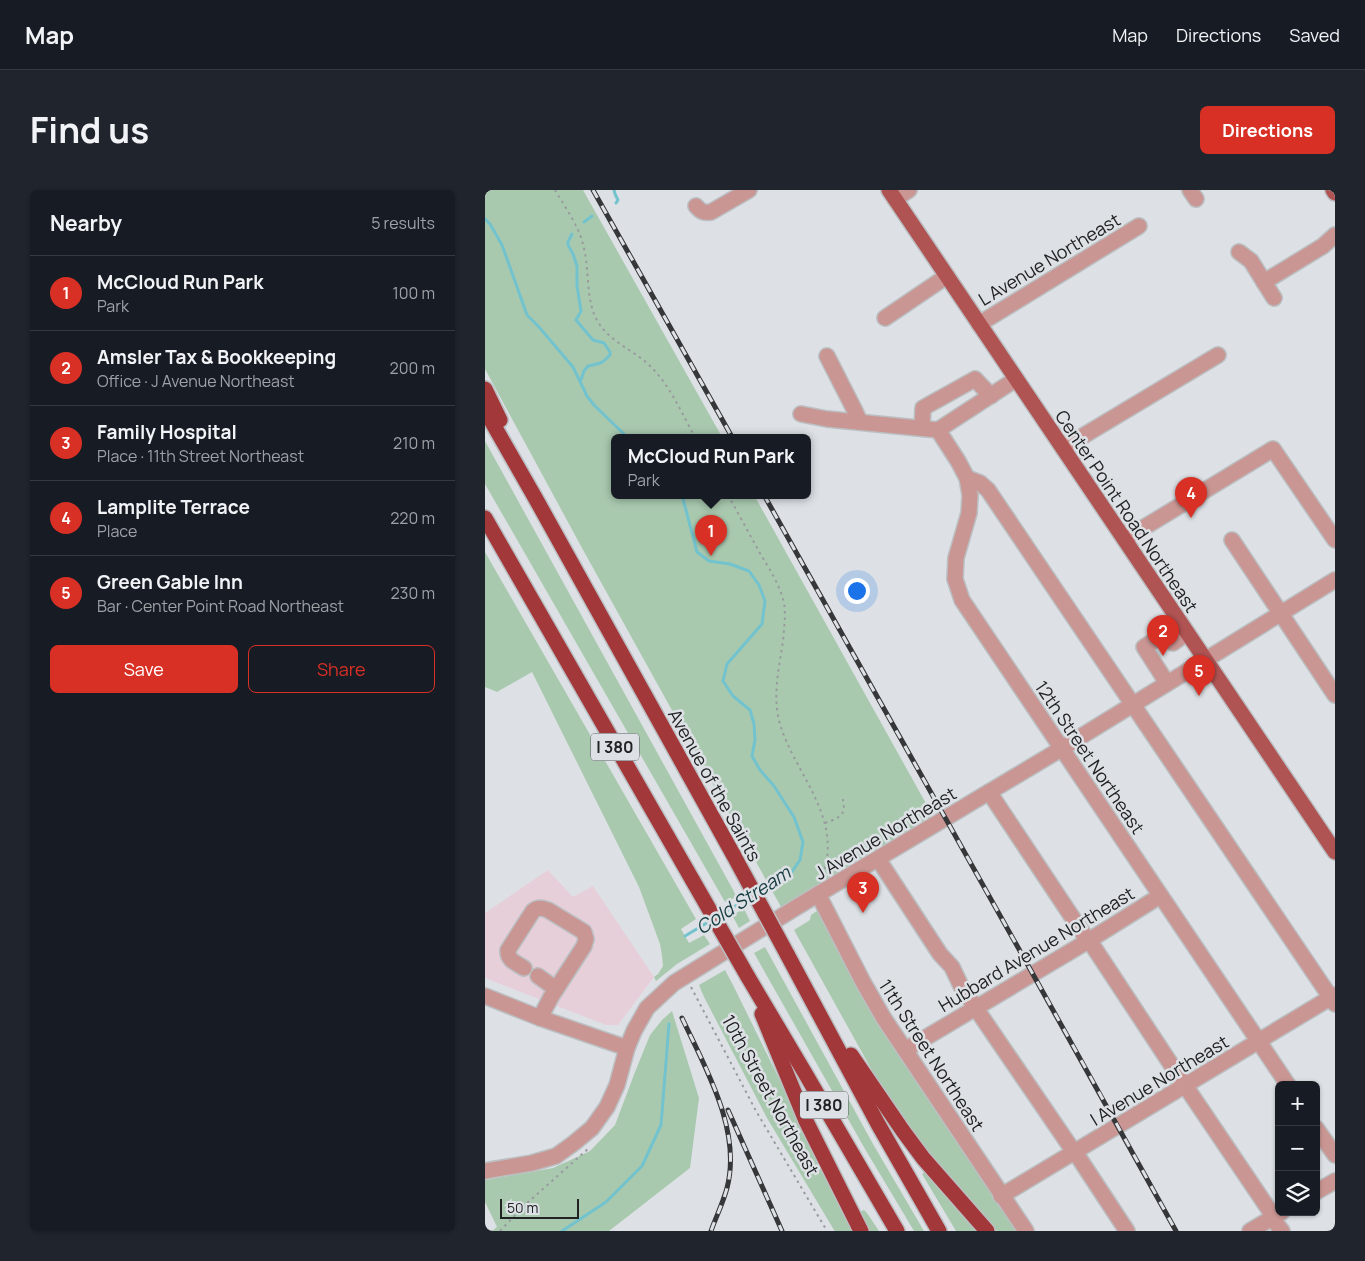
<!DOCTYPE html>
<html lang="en">
<head>
<meta charset="utf-8">
<style>
	:root { --surface:#171b24; --page:#20242c; --text:#f1f3f6; --muted:#9ea1a6; --line:#363941; --accent:#d93025 }
	body { margin:0; font-family:Manrope,sans-serif; background:var(--page); color:var(--text) }
	.controls { position:absolute; right:15px; bottom:15px; display:grid; overflow:hidden; border-radius:8px; box-shadow:0 1px 4px #0004 }
	.controls button { width:45px; height:45px; display:grid; place-items:center; padding:0; border:0; border-bottom:1px solid var(--line); background:var(--surface); color:var(--text); font:25px sans-serif }
	.scale { position:absolute; left:15px; bottom:12px; width:79px; box-sizing:border-box; padding-left:5px; border:2px solid #202223; border-top:0; font-size:14px; line-height:18px; white-space:nowrap; color:#202223; -webkit-text-stroke:4px #dde1e5; paint-order:stroke }
	.you { position:absolute; left:371px; top:400px; width:18px; height:18px; margin:-12px; border:4px solid #fff; border-radius:50%; background:#1a73e8; box-shadow:0 0 0 8px #1a73e833 }
	.badge { display:grid; place-items:center; width:32px; height:32px; border-radius:50%; background:var(--accent); color:#fff; font-size:16px; font-weight:700 }
	.pin { position:absolute; translate:-50% -41px; filter:drop-shadow(0 1px 2px #0008) }
	.pin::after { content:''; position:absolute; top:26px; width:18px; height:15px; background:inherit; clip-path:polygon(0 0,100% 0,50% 100%) }
	.popup { position:absolute; left:126px; top:244px; width:200px; height:65px; box-sizing:border-box; display:grid; place-content:center; border-radius:8px; background:var(--surface); filter:drop-shadow(0 1px 4px #0005); font-size:16px; white-space:nowrap; color:var(--muted) }
	.popup b { font-size:19px; color:var(--text) }
	.popup::after { content:''; position:absolute; left:50%; top:100%; margin-left:-10px; border:10px solid transparent; border-top-color:var(--surface) }
	.list { margin:0; padding:0; list-style:none }
	h2 { display:flex; justify-content:space-between; align-items:center; height:65px; margin:0; padding:0 20px; font-size:21px }
	h2 small { font-size:16px; font-weight:400; color:var(--muted) }
	.list li { display:grid; grid-template-columns:32px 1fr auto; gap:15px; align-items:center; box-sizing:border-box; height:75px; padding:0 20px; border-top:1px solid var(--line) }
	.list b { display:block; font-size:19px; white-space:nowrap }
	.list p { margin:0; font-size:16px; white-space:nowrap; color:var(--muted) }
	.list em { font-size:16px; font-style:normal; color:var(--muted) }
	.actions { display:flex; gap:10px; padding:15px 20px }
	.actions a { flex:1; padding:11px 0; border:1px solid var(--accent); border-radius:8px; text-align:center; font-size:18px; color:var(--accent) }
	.actions .main { background:var(--accent); color:#fff }
	.icon { flex:none; width:28px; height:28px; fill:none; stroke:currentColor; stroke-width:2; stroke-linecap:round; stroke-linejoin:round }
	.map { position:relative; flex:none; width:850px; height:1041px; overflow:hidden; border-radius:8px }
	header { display:flex; align-items:center; gap:30px; box-sizing:border-box; height:70px; padding:0 25px; background:var(--surface); border-bottom:1px solid var(--line) }
	header strong { font-size:24px }
	nav { display:flex; gap:28px; margin-inline-start:auto; font-size:18px }
	.intro { display:flex; align-items:center; justify-content:space-between; box-sizing:border-box; height:120px; padding:0 30px }
	h1 { margin:0; font-size:35px }
	.button { padding:12px 22px; border-radius:8px; background:var(--accent); color:#fff; font-size:18px; font-weight:700 }
	main { display:flex; gap:30px; padding:0 30px }
	aside { flex:1; background:var(--surface); border-radius:8px; box-shadow:0 1px 4px #0004 }
	.map>svg:first-child { display:block }
	.commercial { fill:#e7cfda }
	.green { fill:#a9c9af }
	.lines { fill:none; stroke-linecap:round; stroke-linejoin:round }
	.stream { stroke:#72c3ce; stroke-width:3 }
	.minor-casing { stroke:#bbbfc2; stroke-width:18 }
	.major-casing { stroke:#bbbfc2; stroke-width:18 }
	.highway-casing { stroke:#bbbfc2; stroke-width:18 }
	.path { stroke:#989b9e; stroke-width:2; stroke-dasharray:2.5 4; stroke-linecap:butt }
	.minor { stroke:#ca9693; stroke-width:15 }
	.major { stroke:#af5353; stroke-width:15 }
	.highway { stroke:#a3383b; stroke-width:15 }
	.rail-casing { stroke:#353739; stroke-width:5 }
	.rail { stroke:#dde1e5; stroke-width:3; stroke-dasharray:9; stroke-linecap:butt }
	.highway-bridge-casing { stroke:#bbbfc2; stroke-width:18; stroke-linecap:butt }
	.highway-bridge { stroke:#a3383b; stroke-width:15 }
	.labels { text-anchor:middle; dominant-baseline:central; stroke-width:5; stroke-linejoin:round; paint-order:stroke }
	.shield { fill:#dde1e5; stroke:#595b5d; stroke-width:1 }
	.shield-label { font-size:16px; font-weight:bold; fill:#202223 }
	.street-label { font-size:18px; fill:#202223; stroke:#dde1e5 }
	.water-label { font-size:19px; font-style:italic; fill:#153c41; stroke:#dde1e5 }
</style>
</head>
<body>
<header>
<strong>Map</strong>
<nav><a>Map</a><a>Directions</a><a>Saved</a></nav>
</header>
<div class="intro"><h1>Find us</h1><a class="button">Directions</a></div>
<main>
<aside>
<h2>Nearby<small>5 results</small></h2>
<ul class="list">
<li><span class="badge">1</span><div><b>McCloud Run Park</b><p>Park</p></div><em>100 m</em></li>
<li><span class="badge">2</span><div><b>Amsler Tax &amp; Bookkeeping</b><p>Office · J Avenue Northeast</p></div><em>200 m</em></li>
<li><span class="badge">3</span><div><b>Family Hospital</b><p>Place · 11th Street Northeast</p></div><em>210 m</em></li>
<li><span class="badge">4</span><div><b>Lamplite Terrace</b><p>Place</p></div><em>220 m</em></li>
<li><span class="badge">5</span><div><b>Green Gable Inn</b><p>Bar · Center Point Road Northeast</p></div><em>230 m</em></li>
</ul>
<div class="actions"><a class="main">Save</a><a>Share</a></div>
</aside>
<div class="map">
<svg width="850" height="1041" viewBox="0 0 850 1041">
	<rect width="100%" height="100%" fill="#dde1e5"/>
	<polygon class="commercial" points="63,680 88,707 108,696 169,787 133,835 121,835 5,790 0,787 0,723"/>
	<g class="green">
		<polygon points="0,0 98,0 237,247 130,247 130,305 269,305 448,626 296,717 97,358 0,179"/>
		<polygon points="0,251 252,707 240,712 0,294"/>
		<polygon points="0,362 211,729 196,739 204,753 219,745 225,754 192,774 171,791 169,787 173,784 178,776 177,766 175,754 154,697 47,482 12,502 0,497"/>
		<polygon points="259,719 265,731 254,738 247,725"/>
		<polygon points="332,721 336,725 534,1041 512,1041 434,953 411,919 394,893 309,740 325,730 326,725"/>
		<polygon points="280,757 388,954 439,1041 429,1041 380,959 269,763"/>
		<polygon points="240,780 248,795 369,1041 350,1041 349,1040 282,928 219,807 214,795"/>
		<polygon points="187,821 214,908 205,978 124,1041 7,1041 12,1037 0,1012 0,990 68,978 105,961 130,935 150,882 165,845 177,830"/>
		<polygon points="441,981 494,1041 471,1041 437,984"/>
		<polygon points="379,1020 382,1023 394,1041 383,1041 375,1022"/>
	</g>
	<g class="lines">
		<g class="stream">
			<polyline points="129,0 130,4 133,10 131,13"/>
			<polyline points="0,29 5,34 17,55 42,125 54,137 88,177 102,206 109,215 142,247"/>
			<polyline points="99,32 107,26"/>
			<path d="M87 44 83 52V55L88 64 92 76V96L96 121 91 130 108 150 119 153 125 162V165C115 175 116 173 103 176L99 181 96 190"/>
			<polyline points="197,305 212,362 224,371 245,374 264,381 274,395 280,411 277,434 242,474 238,491 248,506 265,520 269,534 270,550 267,566 275,580 289,596 309,627 318,652 315,670 306,683 274,702"/>
			<polyline points="233,726 266,707"/>
			<polyline points="200,746 225,731"/>
			<polyline points="77,1041 121,1012 157,976 176,935 184,834"/>
		</g>
		<defs>
			<g id="minor">
				<polyline points="705,0 711,9"/>
				<polyline points="410,9 424,0"/>
				<path d="M211 16C216 22 219 23 226 22L264 0"/>
				<polyline points="754,62 766,71 779,92"/>
				<polyline points="789,108 779,92 838,56 850,45"/>
				<polyline points="400,128 462,86"/>
				<polyline points="494,134 654,36"/>
				<polyline points="342,166 370,221 375,232"/>
				<polyline points="316,224 342,229 453,240 531,189"/>
				<polyline points="437,238 438,218 490,189 506,206"/>
				<polyline points="453,240 473,271 482,288 485,305 484,323 471,368 470,389 477,410 803,895"/>
				<polyline points="578,258 733,165"/>
				<polyline points="482,288 495,293 503,300 850,814"/>
				<polyline points="640,349 788,259 850,350"/>
				<polyline points="747,350 850,505"/>
				<polyline points="682,493 659,457 681,443 688,453 702,443"/>
				<polyline points="504,602 603,751"/>
				<polyline points="393,669 455,764 467,777 476,796 490,817 589,962"/>
				<polyline points="333,704 378,792 398,827 541,1041"/>
				<polyline points="604,750 693,885 789,1027"/>
				<path d="M39 778C31 773 22 770 23 760L48 721C53 717 57 718 63 720L99 742 101 749 99 756 66 807 55 828"/>
				<polyline points="53,786 71,799"/>
				<polyline points="0,806 55,828 142,858"/>
				<polyline points="420,860 603,751 675,706"/>
				<polyline points="831,938 850,965"/>
				<polyline points="590,962 642,1041"/>
				<polyline points="0,981 47,973 71,966 89,953 107,938 122,917 132,895 142,858 149,841 162,818 189,793 315,715 566,565 850,390"/>
				<polyline points="831,1002 850,991"/>
				<polyline points="516,1006 850,805"/>
				<polyline points="787,1028 797,1041"/>
				<polyline points="765,1041 797,1022"/>
			</g>
			<g id="major">
				<polyline points="404,0 850,662"/>
				<polyline points="848,0 850,3"/>
			</g>
			<g id="highway">
				<polyline points="0,199 15,230"/>
				<polyline points="0,220 52,311 249,666"/>
				<polyline points="0,328 208,691"/>
				<polyline points="302,764 393,934 454,1041"/>
				<polyline points="263,787 320,883 412,1041"/>
				<polyline points="277,824 321,931 376,1041"/>
				<polyline points="366,865 418,941 438,968 502,1041"/>
			</g>
		</defs>
		<use href="#minor" class="minor-casing"/>
		<use href="#major" class="major-casing"/>
		<use href="#highway" class="highway-casing"/>
		<g class="path">
			<path d="M70 0C80 17 93 35 98 54 105 79 100 111 113 132 126 153 149 160 165 176 185 195 197 224 210 247"/>
			<path d="M243 305C254 325 265 345 276 365 285 380 295 395 299 413 301 425 299 438 298 451 294 478 287 506 295 534 308 579 349 618 342 668 341 674 340 680 337 686"/>
			<path d="M340 633C357 627 362 624 357 606"/>
			<polyline points="206,797 271,921 342,1041"/>
			<polyline points="15,1041 41,1014 104,958"/>
		</g>
		<use href="#minor" class="minor"/>
		<use href="#major" class="major"/>
		<use href="#highway" class="highway"/>
		<defs>
			<g id="rail">
				<polyline points="108,0 247,247"/>
				<path d="M279 305C416 550 555 795 691 1041"/>
				<path d="M197 828C221 879 257 941 242 998 238 1013 231 1027 226 1041"/>
				<polyline points="243,920 297,1041"/>
			</g>
		</defs>
		<use href="#rail" class="rail-casing"/>
		<use href="#rail" class="rail"/>
		<defs>
			<g id="highway-bridge">
				<polyline points="249,666 302,764"/>
				<polyline points="208,691 263,787"/>
			</g>
		</defs>
		<use href="#highway-bridge" class="highway-bridge-casing"/>
		<use href="#highway-bridge" class="highway-bridge"/>
	</g>
	<g class="labels">
		<g class="shield">
			<rect x="106" y="543.5" width="48" height="27" rx="4"/>
			<rect x="315" y="901.5" width="48" height="27" rx="4"/>
		</g>
		<g class="shield-label">
			<text x="130" y="557">I 380</text>
			<text x="339" y="915">I 380</text>
		</g>
		<g class="street-label">
			<text transform="translate(564 69) rotate(-31)">L Avenue Northeast</text>
			<text transform="translate(642 321) rotate(56)">Center Point Road Northeast</text>
			<text transform="translate(605 567) rotate(56)">12th Street Northeast</text>
			<text transform="translate(230 595) rotate(61)">Avenue of the Saints</text>
			<text transform="translate(400 643) rotate(-31)">J Avenue Northeast</text>
			<text transform="translate(551 759) rotate(-31)">Hubbard Avenue Northeast</text>
			<text transform="translate(447 865) rotate(57)">11th Street Northeast</text>
			<text transform="translate(674 890) rotate(-31)">I Avenue Northeast</text>
			<text transform="translate(286 905) rotate(61)">10th Street Northeast</text>
		</g>
		<g class="water-label">
			<text transform="translate(258 710) rotate(-33)">Cold Stream</text>
		</g>
	</g>
</svg>
<div class="controls">
<button>+</button>
<button>−</button>
<button><svg class="icon" aria-label="layers" viewBox="0 0 24 24"><path d="M12 4l9 5-9 5-9-5zM3 14l9 5 9-5"/></svg></button>
</div>
<div class="scale">50 m</div>
<div class="you"></div>
<div class="pin badge" style="left:226px;top:366px">1</div>
<div class="popup"><b>McCloud Run Park</b>Park</div>
<div class="pin badge" style="left:678px;top:466px">2</div>
<div class="pin badge" style="left:378px;top:723px">3</div>
<div class="pin badge" style="left:706px;top:328px">4</div>
<div class="pin badge" style="left:714px;top:506px">5</div>
</div>
</main>
</body>
</html>
